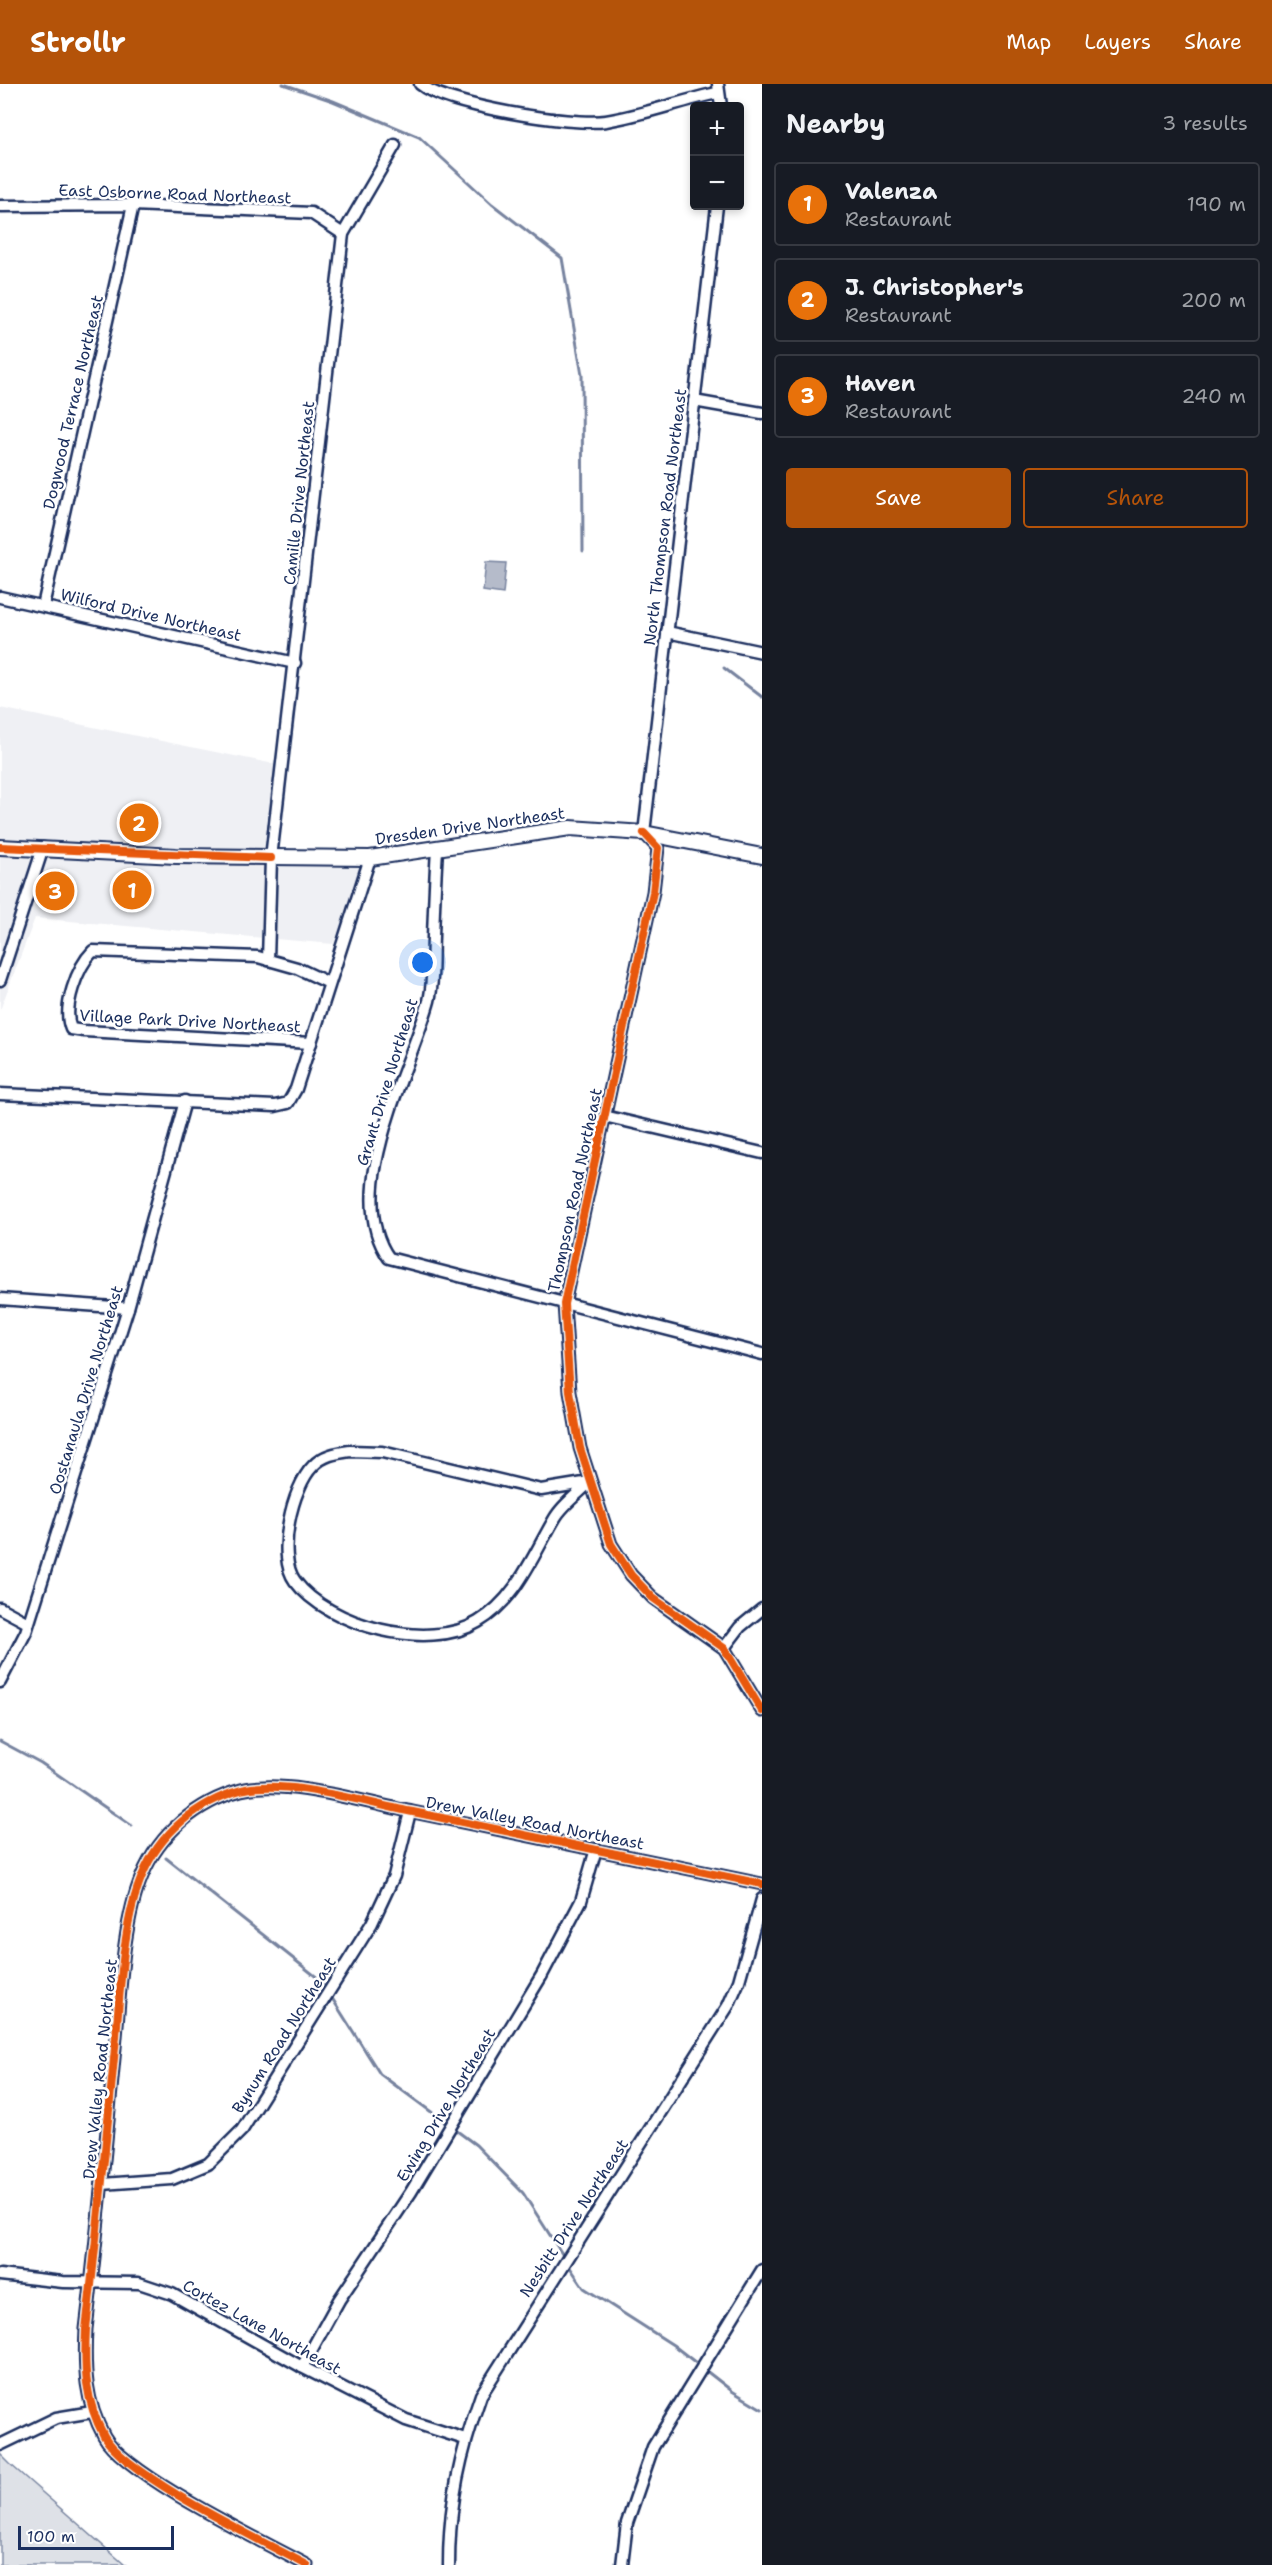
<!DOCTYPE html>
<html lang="en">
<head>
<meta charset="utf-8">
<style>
	:root { --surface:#171b24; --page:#20242c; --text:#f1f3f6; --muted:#9ea1a6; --line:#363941; --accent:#b45309 }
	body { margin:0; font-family:"Shantell Sans",sans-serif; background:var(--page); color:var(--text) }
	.controls { position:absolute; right:18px; top:18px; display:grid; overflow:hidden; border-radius:6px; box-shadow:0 3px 9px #0003 }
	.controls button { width:54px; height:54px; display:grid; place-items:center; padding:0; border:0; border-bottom:2px solid var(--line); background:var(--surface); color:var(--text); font:30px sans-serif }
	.scale { position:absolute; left:18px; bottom:15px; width:156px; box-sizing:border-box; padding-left:6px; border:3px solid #1b2f5e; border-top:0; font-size:16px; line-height:21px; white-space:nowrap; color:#1b2f5e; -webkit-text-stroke:4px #fff; paint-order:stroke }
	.you { position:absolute; left:423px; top:879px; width:21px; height:21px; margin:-15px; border:4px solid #fff; border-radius:50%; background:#1a73e8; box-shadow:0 0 0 9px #1a73e833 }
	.badge { display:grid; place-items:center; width:39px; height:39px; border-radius:50%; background:var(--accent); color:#fff; font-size:20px; font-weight:700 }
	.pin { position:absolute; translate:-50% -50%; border:3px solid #fff; box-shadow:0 2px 6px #0006 }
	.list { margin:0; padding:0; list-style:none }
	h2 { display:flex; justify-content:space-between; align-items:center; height:78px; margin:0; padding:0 24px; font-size:26px }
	h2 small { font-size:20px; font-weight:400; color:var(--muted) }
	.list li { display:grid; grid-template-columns:39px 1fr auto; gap:18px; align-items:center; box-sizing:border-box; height:84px; margin:0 12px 12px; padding:0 12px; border:2px solid var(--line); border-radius:6px }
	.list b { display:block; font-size:22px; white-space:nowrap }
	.list p { margin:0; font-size:20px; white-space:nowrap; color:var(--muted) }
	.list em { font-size:20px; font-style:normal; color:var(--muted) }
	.actions { display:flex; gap:12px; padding:18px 24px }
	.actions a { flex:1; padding:14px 0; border:2px solid var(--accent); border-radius:6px; text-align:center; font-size:21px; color:var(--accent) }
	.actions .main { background:var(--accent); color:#fff }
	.map { position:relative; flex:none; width:762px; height:2481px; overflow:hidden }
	header { display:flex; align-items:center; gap:36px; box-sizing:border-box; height:84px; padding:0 30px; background:var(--accent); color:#fff }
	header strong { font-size:28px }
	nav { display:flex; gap:33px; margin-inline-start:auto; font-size:21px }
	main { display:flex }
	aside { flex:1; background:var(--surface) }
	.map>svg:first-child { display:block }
	.built { fill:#eff0f4 }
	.green { fill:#dee1e7; stroke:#7c88a2; stroke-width:1.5 }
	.water { fill:#b5bbca; stroke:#77839f; stroke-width:1.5 }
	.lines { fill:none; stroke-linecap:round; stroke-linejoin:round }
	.stream { stroke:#77839f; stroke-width:3 }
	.minor-casing { stroke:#1b2f5e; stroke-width:15 }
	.tertiary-casing { stroke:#1b2f5e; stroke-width:18 }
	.minor { stroke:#fff; stroke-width:10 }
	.tertiary { stroke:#fff; stroke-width:14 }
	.cycleway-casing { stroke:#fff; stroke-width:11 }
	.cycleway { stroke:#e8590c; stroke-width:8 }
	.labels { text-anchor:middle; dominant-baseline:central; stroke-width:5; stroke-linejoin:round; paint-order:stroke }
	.street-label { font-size:16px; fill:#1b2f5e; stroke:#fff }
</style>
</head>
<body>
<header>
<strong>Strollr</strong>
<nav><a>Map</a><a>Layers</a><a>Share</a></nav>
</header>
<main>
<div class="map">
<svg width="762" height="2481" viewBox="0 0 762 2481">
	<rect width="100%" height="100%" fill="#fff"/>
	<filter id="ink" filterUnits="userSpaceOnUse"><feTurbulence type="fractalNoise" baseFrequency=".0167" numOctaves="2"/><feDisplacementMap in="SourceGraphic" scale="12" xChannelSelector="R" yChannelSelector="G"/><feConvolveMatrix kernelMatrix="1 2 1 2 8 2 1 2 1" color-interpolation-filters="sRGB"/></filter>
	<g filter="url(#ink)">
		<polygon class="built" points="0,624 284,682 271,774 371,776 333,860 35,834 0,926"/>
		<polygon class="green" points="0,2370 10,2380 125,2481 0,2481"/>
		<polygon class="water" points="486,478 506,479 503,510 483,507"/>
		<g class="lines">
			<g class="stream">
				<polyline points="283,0 333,17 419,53 492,120 562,174 582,291 583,467"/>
				<polyline points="724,584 762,613"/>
				<polyline points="0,1657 41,1679 132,1742"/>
				<polyline points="166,1774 319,1895 326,1906"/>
				<polyline points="330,1911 380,1990 476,2061 523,2109 564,2173"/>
				<polyline points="567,2179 584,2204 673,2261 732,2307 762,2325"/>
			</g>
			<defs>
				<g id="minor">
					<path d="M420 0C446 22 572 42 606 37 644 31 680 17 717 9"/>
					<polyline points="718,0 721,22"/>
					<polyline points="0,122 133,121 311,129 343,150"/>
					<polyline points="717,122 644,749 658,764 653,808 564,1220 570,1308 580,1364 611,1460 631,1491 653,1514 724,1564 762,1627"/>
					<polyline points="694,317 762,329"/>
					<polyline points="0,513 295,579"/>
					<polyline points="43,522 133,121"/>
					<polyline points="667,548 762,568"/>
					<path d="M437 766C435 795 434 824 433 853 432 873 434 896 429 917 410 986 341 1108 389 1174L762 1270"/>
					<polyline points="268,876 271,774 343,150 395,61"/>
					<polyline points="0,896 43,764"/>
					<path d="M311 959 84 947 71 945C62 924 77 883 93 867L258 873 297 884 329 899"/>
					<polyline points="0,1010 275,1022 288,1019 296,1005 370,774"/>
					<polyline points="604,1032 762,1069"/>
					<polyline points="0,1215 128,1224"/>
					<path d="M350 1367 382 1368 541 1406 590 1398C579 1409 563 1420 555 1434 533 1471 517 1515 478 1538 429 1568 328 1542 295 1497 276 1472 292 1403 313 1382 323 1371 336 1369 350 1367Z"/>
					<polyline points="0,1524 28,1539"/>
					<polyline points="724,1564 740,1543 762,1525"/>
					<polyline points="0,1598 26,1548 128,1224 185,1017"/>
					<polyline points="102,2100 172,2095 208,2080 242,2046 372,1839 394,1792 410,1728"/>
					<polyline points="0,2191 63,2198 139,2199 172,2210 302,2283 406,2336 465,2355"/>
					<polyline points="302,2283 339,2216 411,2108 542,1891 581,1817 596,1765"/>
					<polyline points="0,2361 56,2334 92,2328"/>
					<path d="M307 2481C262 2457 125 2391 104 2352 85 2317 84 2284 86 2245 97 2152 106 2058 115 1964 120 1913 122 1839 142 1792 159 1750 197 1718 241 1706 287 1694 366 1719 413 1728 530 1752 646 1776 762 1800"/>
					<path d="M449 2481C449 2419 460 2370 481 2311L728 1922 739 1897 762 1815"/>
					<polyline points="622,2481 627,2439 653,2363 762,2186"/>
				</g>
				<polyline id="tertiary" points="0,763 176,772 370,774 570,744 644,749 762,772"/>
			</defs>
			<use href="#minor" class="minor-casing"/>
			<use href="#tertiary" class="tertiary-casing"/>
			<use href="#minor" class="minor"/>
			<use href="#tertiary" class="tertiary"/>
			<defs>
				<g id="cycleway">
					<polyline points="644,749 658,764 653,808 564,1220 570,1308 580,1364 611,1460 631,1491 653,1514 724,1564 762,1627"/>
					<polyline points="0,763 271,774"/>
					<path d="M307 2481C262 2457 125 2391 104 2352 85 2317 84 2284 86 2245 97 2152 106 2058 115 1964 120 1913 122 1839 142 1792 159 1750 197 1718 241 1706 287 1694 366 1719 413 1728 530 1752 646 1776 762 1800"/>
				</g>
			</defs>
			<use href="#cycleway" class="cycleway-casing"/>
			<use href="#cycleway" class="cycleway"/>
		</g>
	</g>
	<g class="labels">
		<g class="street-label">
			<text transform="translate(175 110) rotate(2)">East Osborne Road Northeast</text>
			<text transform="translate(73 318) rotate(-77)">Dogwood Terrace Northeast</text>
			<text transform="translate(299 409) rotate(-84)">Camille Drive Northeast</text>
			<text transform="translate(665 433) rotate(-83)">North Thompson Road Northeast</text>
			<text transform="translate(151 531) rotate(13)">Wilford Drive Northeast</text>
			<text transform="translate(470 742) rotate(-8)">Dresden Drive Northeast</text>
			<text transform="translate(190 937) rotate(3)">Village Park Drive Northeast</text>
			<text transform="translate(387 998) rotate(-73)">Grant Drive Northeast</text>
			<text transform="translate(575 1106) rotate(-78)">Thompson Road Northeast</text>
			<text transform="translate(86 1306) rotate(-73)">Oostanaula Drive Northeast</text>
			<text transform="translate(535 1739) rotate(11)">Drew Valley Road Northeast</text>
			<text transform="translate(284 1951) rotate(-58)">Bynum Road Northeast</text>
			<text transform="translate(100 1985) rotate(-84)">Drew Valley Road Northeast</text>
			<text transform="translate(446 2021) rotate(-59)">Ewing Drive Northeast</text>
			<text transform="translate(574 2134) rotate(-57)">Nesbitt Drive Northeast</text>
			<text transform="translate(262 2243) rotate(29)">Cortez Lane Northeast</text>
		</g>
	</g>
</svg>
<div class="controls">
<button>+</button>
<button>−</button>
</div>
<div class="scale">100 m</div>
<div class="you"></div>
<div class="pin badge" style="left:132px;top:806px;background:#e8710a">1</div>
<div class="pin badge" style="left:139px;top:739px;background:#e8710a">2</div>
<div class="pin badge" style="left:55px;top:807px;background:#e8710a">3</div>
</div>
<aside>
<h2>Nearby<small>3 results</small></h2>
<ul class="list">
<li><span class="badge" style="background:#e8710a">1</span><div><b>Valenza</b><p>Restaurant</p></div><em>190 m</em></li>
<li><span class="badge" style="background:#e8710a">2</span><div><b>J. Christopher's</b><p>Restaurant</p></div><em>200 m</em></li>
<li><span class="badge" style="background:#e8710a">3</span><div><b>Haven</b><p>Restaurant</p></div><em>240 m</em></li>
</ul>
<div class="actions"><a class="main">Save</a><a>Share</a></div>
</aside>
</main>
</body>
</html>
